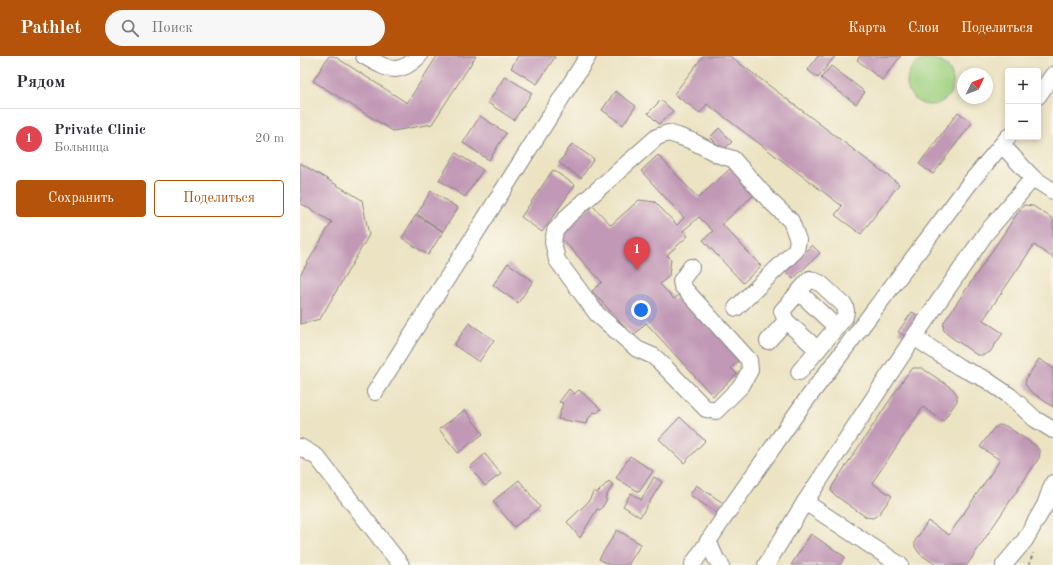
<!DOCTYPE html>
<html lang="ru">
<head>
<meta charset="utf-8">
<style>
	:root { --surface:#fff; --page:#f7f7f7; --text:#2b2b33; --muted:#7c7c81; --line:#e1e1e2; --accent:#b45309 }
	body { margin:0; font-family:"Old Standard TT",serif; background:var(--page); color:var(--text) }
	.controls { position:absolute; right:12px; top:12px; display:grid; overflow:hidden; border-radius:4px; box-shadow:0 2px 6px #0003 }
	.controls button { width:36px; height:36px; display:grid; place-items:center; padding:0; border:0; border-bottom:1px solid var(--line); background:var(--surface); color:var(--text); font:20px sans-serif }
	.compass { position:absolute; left:657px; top:12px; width:36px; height:36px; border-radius:50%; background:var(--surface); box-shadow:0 2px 6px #0003; rotate:47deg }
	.you { position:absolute; left:341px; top:254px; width:14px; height:14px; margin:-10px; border:3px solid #fff; border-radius:50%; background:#1a73e8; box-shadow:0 0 0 6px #1a73e833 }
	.badge { display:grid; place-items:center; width:26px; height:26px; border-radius:50%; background:var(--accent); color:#fff; font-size:13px; font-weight:700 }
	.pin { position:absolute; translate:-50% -33px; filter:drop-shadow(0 1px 2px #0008) }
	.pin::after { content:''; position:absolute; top:21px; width:14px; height:12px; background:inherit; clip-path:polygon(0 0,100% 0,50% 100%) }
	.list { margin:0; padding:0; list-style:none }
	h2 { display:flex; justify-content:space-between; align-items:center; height:52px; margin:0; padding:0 16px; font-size:17px }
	h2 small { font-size:13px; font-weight:400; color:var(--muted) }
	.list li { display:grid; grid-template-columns:26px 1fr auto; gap:12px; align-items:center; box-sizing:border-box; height:60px; padding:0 16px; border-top:1px solid var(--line) }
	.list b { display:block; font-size:15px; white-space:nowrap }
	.list p { margin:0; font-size:13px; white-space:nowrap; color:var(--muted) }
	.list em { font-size:13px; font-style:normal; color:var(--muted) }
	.actions { display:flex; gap:8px; padding:12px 16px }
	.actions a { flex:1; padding:9px 0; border:1px solid var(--accent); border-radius:4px; text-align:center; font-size:14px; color:var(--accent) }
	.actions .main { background:var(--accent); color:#fff }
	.icon { flex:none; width:22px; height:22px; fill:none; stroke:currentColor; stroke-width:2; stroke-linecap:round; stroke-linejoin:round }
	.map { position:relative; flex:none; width:753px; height:509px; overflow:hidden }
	header { display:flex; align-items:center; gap:24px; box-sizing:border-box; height:56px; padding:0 20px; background:var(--accent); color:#fff }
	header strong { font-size:19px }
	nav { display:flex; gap:22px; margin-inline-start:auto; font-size:14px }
	.search { width:280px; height:36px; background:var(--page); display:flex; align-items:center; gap:10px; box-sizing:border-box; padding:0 14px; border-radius:22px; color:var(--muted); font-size:15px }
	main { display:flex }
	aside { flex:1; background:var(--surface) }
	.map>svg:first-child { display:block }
	.green { fill:#9ed07f; stroke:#60795d }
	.building { fill:#c198b6 }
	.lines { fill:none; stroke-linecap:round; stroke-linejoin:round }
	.minor-casing { stroke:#87827f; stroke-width:18 }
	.path { stroke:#87827f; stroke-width:2; stroke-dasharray:3 3; stroke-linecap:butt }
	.minor { stroke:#fff; stroke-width:16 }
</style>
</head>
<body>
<header>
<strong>Pathlet</strong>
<div class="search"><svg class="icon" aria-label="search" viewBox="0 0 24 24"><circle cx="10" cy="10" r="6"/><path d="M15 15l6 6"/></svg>Поиск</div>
<nav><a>Карта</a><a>Слои</a><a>Поделиться</a></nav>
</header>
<main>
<aside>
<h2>Рядом<small></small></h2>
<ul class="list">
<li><span class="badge" style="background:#e0444e">1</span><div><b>Private Clinic</b><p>Больница</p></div><em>20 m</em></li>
</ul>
<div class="actions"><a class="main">Сохранить</a><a>Поделиться</a></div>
</aside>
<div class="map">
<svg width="753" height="509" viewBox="0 0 753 509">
	<rect width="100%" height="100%" fill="#fbf7ec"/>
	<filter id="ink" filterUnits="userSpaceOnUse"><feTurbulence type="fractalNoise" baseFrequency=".025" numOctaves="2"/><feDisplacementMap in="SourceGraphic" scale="8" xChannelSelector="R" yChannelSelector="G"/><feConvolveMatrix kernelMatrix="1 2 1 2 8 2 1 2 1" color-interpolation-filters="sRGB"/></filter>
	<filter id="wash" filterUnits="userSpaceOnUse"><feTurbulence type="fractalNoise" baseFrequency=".012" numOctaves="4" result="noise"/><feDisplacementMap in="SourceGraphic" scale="16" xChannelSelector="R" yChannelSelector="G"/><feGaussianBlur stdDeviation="0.9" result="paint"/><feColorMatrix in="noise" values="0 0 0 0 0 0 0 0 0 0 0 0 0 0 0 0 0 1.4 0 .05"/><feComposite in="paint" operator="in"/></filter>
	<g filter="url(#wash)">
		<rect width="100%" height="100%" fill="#ece3c3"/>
		<circle class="green" cx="630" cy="26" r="23"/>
		<g id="blocks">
			<g class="building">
				<polygon points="29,0 34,0 107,47 137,0 176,0 132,68 93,75 13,25"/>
				<polygon points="218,0 253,0 255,1 237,28 211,12"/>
				<polygon points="403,0 430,0 599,128 561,178 535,159 542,150 407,48 400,57 374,38"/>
				<polygon points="518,0 535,0 518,22 508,14"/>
				<polygon points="560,0 601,0 582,24 557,4"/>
				<polygon points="531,10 565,36 556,48 521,22"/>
				<polygon points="205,20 232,37 214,64 188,47"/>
				<polygon points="315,35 336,50 323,69 302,54"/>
				<polygon points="361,44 373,55 359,68 348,57"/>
				<polygon points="658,56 672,67 633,118 619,108"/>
				<polygon points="180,60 206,77 189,104 163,87"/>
				<polygon points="419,72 432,86 423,94 410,81"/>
				<polygon points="272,88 294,103 281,122 259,107"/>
				<polygon points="156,97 183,114 165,141 139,124"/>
				<polygon points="358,99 398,142 431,112 455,138 422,168 461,210 443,227 403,184 413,175 399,161 383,175 388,180 367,199 371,203 369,220 360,228 374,243 381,237 441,302 431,312 437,318 413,340 346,267 333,280 292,235 302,226 259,180 292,149 311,169 339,144 355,146 377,169 384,162 341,115"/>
				<polygon points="0,107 62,144 69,179 20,263 0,268 0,219 32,166 0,147"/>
				<polygon points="253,114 275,129 242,176 221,161"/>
				<polygon points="131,135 158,152 143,175 117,158"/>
				<polygon points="724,149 733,150 753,163 753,202 734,189 683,264 703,277 690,296 684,299 677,299 647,278 643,273 644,266 719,155"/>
				<polygon points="116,159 143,176 128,199 102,182"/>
				<polygon points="512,189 520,197 493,223 485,215"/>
				<polygon points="208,207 233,225 218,247 193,229"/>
				<polygon points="612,256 619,260 605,280 598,276"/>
				<polygon points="169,267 194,284 179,306 154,289"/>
				<polygon points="739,303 753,312 753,351 730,335 725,328 726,323"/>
				<polygon points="613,312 622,312 653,333 657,339 657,345 643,365 623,351 572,427 592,440 579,458 573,462 566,461 536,440 531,435 533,429 608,317"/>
				<polygon points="269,333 274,338 279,334 301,353 297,357 294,356 288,363 287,368 258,363 263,347 259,346"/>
				<polygon points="165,354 183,378 158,397 139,373"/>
				<polygon points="380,361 405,385 384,407 359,383"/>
				<polygon points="699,369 706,370 736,390 740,396 739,402 667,509 636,509 620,498 615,491 615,485 628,465 649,479 700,404 680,391 693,373"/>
				<polygon points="185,398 201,418 185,430 170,411"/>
				<polygon points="330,400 353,415 339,436 316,422"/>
				<polygon points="354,421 362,426 340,461 323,450 331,437 341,444"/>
				<polygon points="219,424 240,451 214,471 193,445"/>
				<polygon points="309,425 313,429 305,442 307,444 300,454 297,453 280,482 267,466 288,446 294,435 297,437"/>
				<polygon points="396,429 428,450 421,460 390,439"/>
				<polygon points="317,474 341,488 328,509 310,509 299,503"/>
				<polygon points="511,478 545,501 540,509 491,509"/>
			</g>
		</g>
	</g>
	<g filter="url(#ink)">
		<use href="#blocks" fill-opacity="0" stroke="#87827f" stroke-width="1"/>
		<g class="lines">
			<defs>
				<g id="minor">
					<path d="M64 0C87 13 98 21 119 0"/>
					<polyline points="738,40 753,19"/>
					<polyline points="702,89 733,122"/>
					<polyline points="391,211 381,225 382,230 449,304 450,314 442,329 416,355 406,353 359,305 353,300 337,293 297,258 257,204 253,186 255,175 269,159 357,81 368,77 378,80 392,85 419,99 433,103 468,143 491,165 498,184 496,194 436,252"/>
					<polyline points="499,236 536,271"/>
					<polyline points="614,281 659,311 685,323 710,340 735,363 753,374"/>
					<polyline points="468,285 486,265"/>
					<polyline points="499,316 545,261 546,255 545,250 520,227 510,223 482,255 486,265 518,294"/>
					<polyline points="75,336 288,0"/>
					<polyline points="0,391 17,401 101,509"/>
					<polyline points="505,446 600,509"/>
					<polyline points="408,485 416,503 421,509"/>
					<polyline points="393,508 429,454 501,351 669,128 708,81"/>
					<polyline points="466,509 505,446 614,281 686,177 733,122 753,135"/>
					<polyline points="704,509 725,484 745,449 753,427"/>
				</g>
			</defs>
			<use href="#minor" class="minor-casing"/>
			<polyline class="path" points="729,509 733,497"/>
			<use href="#minor" class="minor"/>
		</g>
	</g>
</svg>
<div class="controls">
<button>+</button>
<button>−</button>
</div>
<svg class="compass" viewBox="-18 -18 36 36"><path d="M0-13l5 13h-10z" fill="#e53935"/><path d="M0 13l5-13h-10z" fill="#7c7c81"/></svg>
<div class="you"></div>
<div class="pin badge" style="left:337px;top:214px;background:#e0444e">1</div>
</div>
</main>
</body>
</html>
